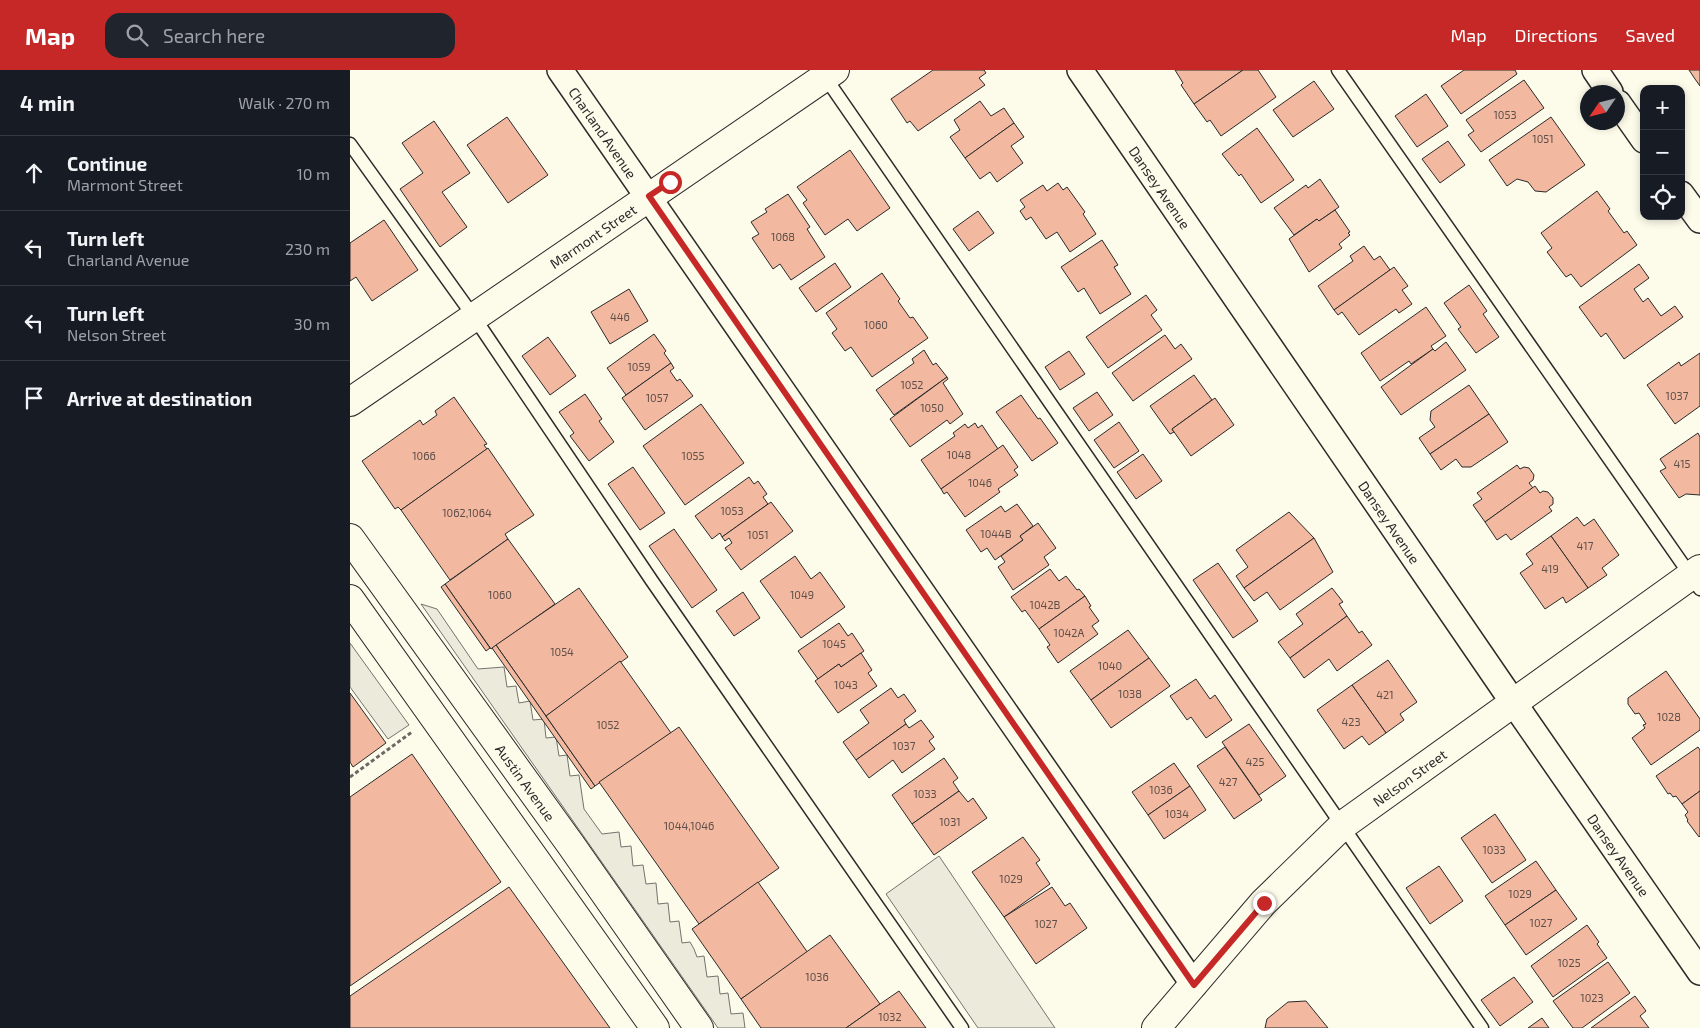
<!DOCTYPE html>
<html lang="en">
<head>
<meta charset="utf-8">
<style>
	:root { --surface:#171b24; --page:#20242c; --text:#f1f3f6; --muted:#9ea1a6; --line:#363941; --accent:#c62828 }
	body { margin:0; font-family:"Exo 2",sans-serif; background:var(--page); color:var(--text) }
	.controls { position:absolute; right:15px; top:15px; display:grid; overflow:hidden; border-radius:10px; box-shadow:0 2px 8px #0003 }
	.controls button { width:45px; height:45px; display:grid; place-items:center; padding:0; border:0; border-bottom:1px solid var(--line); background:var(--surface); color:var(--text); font:25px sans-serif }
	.compass { position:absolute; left:1230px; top:15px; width:45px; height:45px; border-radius:50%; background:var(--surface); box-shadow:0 2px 8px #0003; rotate:235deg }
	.stop { position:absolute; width:15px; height:15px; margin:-11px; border:4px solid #c62828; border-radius:50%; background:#fff }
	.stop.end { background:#c62828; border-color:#fff; box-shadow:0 1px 5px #0008 }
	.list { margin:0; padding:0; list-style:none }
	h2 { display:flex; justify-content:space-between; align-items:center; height:65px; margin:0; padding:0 20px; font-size:21px }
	h2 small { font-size:16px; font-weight:400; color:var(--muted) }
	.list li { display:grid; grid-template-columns:32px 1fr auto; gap:15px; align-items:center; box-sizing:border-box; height:75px; padding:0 20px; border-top:1px solid var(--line) }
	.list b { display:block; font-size:19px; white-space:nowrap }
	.list p { margin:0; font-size:16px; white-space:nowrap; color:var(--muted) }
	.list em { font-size:16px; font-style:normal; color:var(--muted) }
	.icon { flex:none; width:28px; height:28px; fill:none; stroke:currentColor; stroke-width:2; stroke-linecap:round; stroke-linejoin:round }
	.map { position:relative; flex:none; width:1350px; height:958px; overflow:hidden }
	header { display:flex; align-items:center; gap:30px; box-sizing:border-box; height:70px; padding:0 25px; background:var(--accent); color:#fff }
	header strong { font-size:24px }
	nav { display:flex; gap:28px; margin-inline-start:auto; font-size:18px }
	.search { width:350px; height:45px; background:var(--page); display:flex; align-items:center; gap:12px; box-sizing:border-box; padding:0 18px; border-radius:15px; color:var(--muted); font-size:19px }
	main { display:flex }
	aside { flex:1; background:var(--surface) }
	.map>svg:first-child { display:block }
	.parking { fill:#eceadb; stroke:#74746e }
	.building { fill:#f2b8a0; stroke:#2b2b2b }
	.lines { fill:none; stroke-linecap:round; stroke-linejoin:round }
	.lane-casing { stroke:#2b2b2b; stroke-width:15 }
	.street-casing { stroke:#2b2b2b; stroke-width:28 }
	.secondary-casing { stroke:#2b2b2b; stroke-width:30 }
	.path { stroke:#6a6964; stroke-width:3; stroke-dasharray:4 2.5; stroke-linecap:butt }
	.lane { stroke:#fdfbea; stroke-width:12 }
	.street { stroke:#fdfbea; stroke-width:25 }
	.secondary { stroke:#fdfbea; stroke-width:28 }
	.route { stroke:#c62828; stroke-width:6 }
	.labels { text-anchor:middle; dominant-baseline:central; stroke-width:4; stroke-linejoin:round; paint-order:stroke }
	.number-label { font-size:11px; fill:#5d4e48 }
	.street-label { font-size:14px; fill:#2b2b2b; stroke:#fdfbea }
</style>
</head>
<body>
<header>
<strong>Map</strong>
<div class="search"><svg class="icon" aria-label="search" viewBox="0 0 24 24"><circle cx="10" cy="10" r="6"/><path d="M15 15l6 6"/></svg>Search here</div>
<nav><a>Map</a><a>Directions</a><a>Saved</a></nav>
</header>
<main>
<aside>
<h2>4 min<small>Walk · 270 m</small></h2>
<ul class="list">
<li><svg class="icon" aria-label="ahead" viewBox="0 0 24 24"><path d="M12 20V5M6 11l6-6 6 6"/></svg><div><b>Continue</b><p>Marmont Street</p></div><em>10 m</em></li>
<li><svg class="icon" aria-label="left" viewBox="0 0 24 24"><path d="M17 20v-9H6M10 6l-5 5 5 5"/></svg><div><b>Turn left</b><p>Charland Avenue</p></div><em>230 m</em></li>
<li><svg class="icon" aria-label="left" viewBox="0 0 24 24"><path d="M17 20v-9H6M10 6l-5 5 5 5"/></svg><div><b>Turn left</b><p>Nelson Street</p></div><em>30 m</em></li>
<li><svg class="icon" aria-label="arrive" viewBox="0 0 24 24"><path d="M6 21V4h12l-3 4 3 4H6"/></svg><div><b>Arrive at destination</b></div></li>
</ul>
</aside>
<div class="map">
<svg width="1350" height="958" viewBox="0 0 1350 958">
	<rect width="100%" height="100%" fill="#fdfbea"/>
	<g class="parking">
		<polygon points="71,534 87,539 128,599 154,597 157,617 166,616 169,633 180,631 183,650 194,649 196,668 206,667 209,686 217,685 220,706 229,705 234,739 252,764 269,762 271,777 281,776 283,796 293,795 296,814 306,813 308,834 318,833 320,852 329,851 332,873 340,872 344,879 347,887 354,886 357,907 368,906 370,924 378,923 381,944 393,943 395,958 368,958"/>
		<polygon points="0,573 59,655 38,669 0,617"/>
		<polygon points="589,786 705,958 628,958 536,824"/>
	</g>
	<g class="building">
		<polygon points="583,0 634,0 636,3 629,8 635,15 568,61 560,51 557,53 541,29"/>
		<polygon points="825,0 893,0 844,34 831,15 833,13"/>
		<polygon points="893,0 908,0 926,27 871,66 860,50 857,52 844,34"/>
		<polygon points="1114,0 1165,0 1167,4 1111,44 1091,16"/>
		<polygon points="1339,0 1350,0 1350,16 1345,9"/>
		<polygon points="1174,10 1194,38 1131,82 1118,65 1124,61 1116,50"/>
		<polygon points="964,11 984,39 943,67 923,40"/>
		<polygon points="1076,24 1098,56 1067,77 1045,46"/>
		<polygon points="630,31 641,46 654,38 664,53 615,88 600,67 610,60 604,50"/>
		<polygon points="157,47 198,105 158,133 117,75"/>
		<polygon points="1201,47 1235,95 1196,122 1185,121 1178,112 1167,109 1157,116 1139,90"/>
		<polygon points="84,51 120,103 92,122 117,157 90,177 50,119 73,103 52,73"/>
		<polygon points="664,53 674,67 661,76 673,93 647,112 640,102 630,109 615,88"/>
		<polygon points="907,58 944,110 911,133 891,104 889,106 872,84"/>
		<polygon points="1098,71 1115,95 1090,113 1072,89"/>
		<polygon points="500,80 540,138 507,161 498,149 475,165 453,133 457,130 447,117"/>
		<polygon points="970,109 989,137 969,151 967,149 944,165 924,138 956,115 958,118"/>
		<polygon points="708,113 713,120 717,117 735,142 733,144 746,164 720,182 707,162 696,169 681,147 676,150 670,141 675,137 670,130 693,115 697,121"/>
		<polygon points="1247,121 1260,139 1258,141 1274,163 1277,161 1287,175 1231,217 1221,204 1216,207 1197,182 1202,178 1191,163"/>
		<polygon points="438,124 460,157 457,159 475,187 441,210 430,194 423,199 402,168 409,164 401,152 417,142 415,139"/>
		<polygon points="985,140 1000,162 998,163 1000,165 989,174 992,178 959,202 939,169 967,149 969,151"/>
		<polygon points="628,141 644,163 619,181 603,159"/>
		<polygon points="34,150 68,200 22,231 6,207 0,211 0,173"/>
		<polygon points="752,170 768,195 764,197 781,224 750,244 734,218 728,222 711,197"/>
		<polygon points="1014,176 1024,190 1030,186 1040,200 984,240 968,216 1003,191 1000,186"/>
		<polygon points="485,193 501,217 466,242 449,218"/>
		<polygon points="1289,194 1299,208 1284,219 1293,232 1298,228 1311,246 1325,236 1333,247 1274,289 1256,263 1251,267 1229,237"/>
		<polygon points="1044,197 1058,216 1052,220 1062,234 1049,243 1046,239 1009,265 992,242 988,245 984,240"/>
		<polygon points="532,203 550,229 548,231 560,248 563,247 578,268 522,307 501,277 495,281 482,263 487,259 476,243"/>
		<polygon points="1119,215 1137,241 1133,244 1149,267 1126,283 1108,259 1111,257 1094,233"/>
		<polygon points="279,219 298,251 260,274 241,242"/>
		<polygon points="796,225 807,240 801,245 812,260 758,298 736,267"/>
		<polygon points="1076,237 1096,266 1081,276 1083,279 1061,294 1059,291 1030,311 1011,283"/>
		<polygon points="304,264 316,281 314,283 321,293 276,325 257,298"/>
		<polygon points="815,265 825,279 831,274 842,289 783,331 762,303"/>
		<polygon points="198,267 226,306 200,325 172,286"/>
		<polygon points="1096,272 1116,300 1051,345 1031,317 1083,279 1085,281"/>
		<polygon points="574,280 583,295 586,293 597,307 544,345 526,320 564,293 562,289"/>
		<polygon points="719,281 735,304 710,320 695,297"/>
		<polygon points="1350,283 1350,336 1325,354 1297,315 1329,292 1331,296"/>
		<polygon points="321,293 324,298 320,301 327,311 330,309 343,326 295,360 272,328"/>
		<polygon points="844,305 862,330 822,359 824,362 820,364 800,336"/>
		<polygon points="597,307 598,309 593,313 613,344 600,354 597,350 560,377 540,349"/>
		<polygon points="1119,315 1139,344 1080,384 1069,368 1085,357 1080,350 1081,341"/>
		<polygon points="747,322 763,345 739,361 723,338"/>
		<polygon points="235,324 252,349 249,351 264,372 239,391 220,366 224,363 209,342"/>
		<polygon points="671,325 688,349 690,348 708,373 682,391 646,342"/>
		<polygon points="104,327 137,374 134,375 137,379 51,440 48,437 45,439 12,391 70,350 73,355 87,345 85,341"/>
		<polygon points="865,328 884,355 841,386 822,359"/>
		<polygon points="351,334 394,393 335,435 293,376"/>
		<polygon points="1139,344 1158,372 1121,397 1112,397 1106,389 1091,400 1080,384"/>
		<polygon points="769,352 789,381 764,398 744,370"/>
		<polygon points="625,353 628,358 632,355 648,379 591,419 571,390 605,366 603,363 615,354 618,358"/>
		<polygon points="1348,363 1350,367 1350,425 1336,424 1329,428 1310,401 1316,398 1310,389"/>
		<polygon points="653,375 668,397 664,400 668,405 648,419 650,422 615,447 597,422 594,424 591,419"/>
		<polygon points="138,378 184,445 155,464 158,469 100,510 51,440"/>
		<polygon points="793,384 812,411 786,429 767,402"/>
		<polygon points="1167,395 1170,399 1174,397 1179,398 1184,405 1183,410 1179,413 1183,418 1135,452 1123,435 1132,429 1127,423"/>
		<polygon points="283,397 315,443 290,460 258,414"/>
		<polygon points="399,407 404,414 408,411 417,424 413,427 418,434 372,467 370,463 362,469 345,446"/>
		<polygon points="1185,416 1190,423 1193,421 1198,422 1203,428 1203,434 1199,437 1202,441 1161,470 1156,464 1147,470 1135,452"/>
		<polygon points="421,432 443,461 391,500 375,478 382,473 379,468 375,471 372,467"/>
		<polygon points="667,434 683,456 670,466 673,470 645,490 637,478 631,482 616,460 651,436 655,442"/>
		<polygon points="939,442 964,468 894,518 886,506 898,497 886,480"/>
		<polygon points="1227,447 1234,456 1244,449 1269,485 1252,498 1257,505 1238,518 1201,466"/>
		<polygon points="688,453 706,478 694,487 699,495 663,520 648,497 655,492 651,486 673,470 670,466"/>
		<polygon points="324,459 367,520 342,538 299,476"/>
		<polygon points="1201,466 1238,518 1216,533 1213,527 1195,539 1170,503 1183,494 1176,484"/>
		<polygon points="964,468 983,502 930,540 917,522 904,531 894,518"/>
		<polygon points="158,469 205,534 141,579 95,514"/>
		<polygon points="445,486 461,509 470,502 495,537 451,568 410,511"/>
		<polygon points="868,493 908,551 883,568 843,510"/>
		<polygon points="700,499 709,511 716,506 727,520 729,519 735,526 689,559 675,540 672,542 661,527"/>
		<polygon points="95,514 140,578 136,581 91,517"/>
		<polygon points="229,518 278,587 196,646 146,575"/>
		<polygon points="982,518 993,532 989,534 997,546 940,588 928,572 953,554 946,544"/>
		<polygon points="393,522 410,548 384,566 366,541"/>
		<polygon points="735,526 741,536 739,537 749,551 742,556 748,564 708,593 697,577 700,575 689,559"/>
		<polygon points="997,546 1009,563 1012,561 1022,575 987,601 979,589 954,608 940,588"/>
		<polygon points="489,553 498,566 502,563 514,581 491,597 489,594 468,609 448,581"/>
		<polygon points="778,560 799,588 741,630 720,601"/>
		<polygon points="146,575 245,716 241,719 142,578"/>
		<polygon points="511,583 522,600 518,603 527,616 488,643 465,611 489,594 491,597"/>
		<polygon points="799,588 820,616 761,658 741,630"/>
		<polygon points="1038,590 1067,632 1050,644 1054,650 1036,663 1002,615"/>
		<polygon points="270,591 321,663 245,716 196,646"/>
		<polygon points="1316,601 1350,649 1350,660 1301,695 1282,668 1295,658 1293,655 1296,654 1289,643 1285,644 1278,634 1278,628"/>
		<polygon points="846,609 860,629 865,625 882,650 856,668 841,647 837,650 820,626"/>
		<polygon points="1002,615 1036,663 1019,675 1012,666 994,679 967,640"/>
		<polygon points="541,618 548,628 554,624 566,641 554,650 556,654 506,690 493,672 519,653 510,640"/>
		<polygon points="0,623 36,673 3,697 0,692"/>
		<polygon points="571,650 584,667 579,671 585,679 552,703 543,690 519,708 506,690 556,654 559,658"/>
		<polygon points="899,654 936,706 909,725 872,672"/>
		<polygon points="329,657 429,798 349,854 249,712"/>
		<polygon points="875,677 912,730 884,749 847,696"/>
		<polygon points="1348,677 1350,680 1350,721 1332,734 1326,726 1323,727 1320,723 1318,724 1306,706"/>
		<polygon points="62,684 151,812 0,916 0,727"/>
		<polygon points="594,688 608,708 603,712 609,721 562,754 542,725"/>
		<polygon points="824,693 840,716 798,745 782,722"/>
		<polygon points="840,716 856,740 814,769 798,745"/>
		<polygon points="609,721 618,732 623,728 637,748 584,785 562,754"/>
		<polygon points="1350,721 1350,766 1349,767 1337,751 1338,750 1335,745 1338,742 1332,734"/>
		<polygon points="1145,744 1176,790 1142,813 1111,768"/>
		<polygon points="673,767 690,790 686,793 700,814 654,847 622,802"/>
		<polygon points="1186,791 1206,820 1155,855 1135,826"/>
		<polygon points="1089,796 1113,831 1080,854 1056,818"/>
		<polygon points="408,812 458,883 391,929 342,859"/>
		<polygon points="159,817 260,958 0,958 0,926"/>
		<polygon points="702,817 715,836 720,833 737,858 686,894 654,847"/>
		<polygon points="1206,820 1227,849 1176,885 1155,855"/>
		<polygon points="1237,855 1249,872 1247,874 1257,888 1203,927 1181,896"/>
		<polygon points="480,865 530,934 496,958 411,958 391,929"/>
		<polygon points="1258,892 1280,923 1232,958 1223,958 1203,931"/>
		<polygon points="1164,907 1183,932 1150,956 1131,930"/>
		<polygon points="549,921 576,958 496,958 530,934"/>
		<polygon points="1285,926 1296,941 1290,946 1299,958 1241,958"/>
		<polygon points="956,931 978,958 915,958 917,949 938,932"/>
		<polygon points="1192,948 1199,958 1178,958"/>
	</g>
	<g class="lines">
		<defs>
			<g id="lane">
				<polyline points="988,0 1350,519"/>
				<polyline points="475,7 1132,958"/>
				<polyline points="0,74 124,247 302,511 612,958"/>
			</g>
			<g id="street">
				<path id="s1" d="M210 0 844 915"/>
				<path id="s2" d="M730 0 1163 632 1350 902"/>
				<polyline points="1245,0 1260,22"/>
				<polyline points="1268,33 1294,70"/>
				<polyline points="1331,124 1350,150"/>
			</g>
			<g id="secondary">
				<path id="s3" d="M0 332 485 0"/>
				<path id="s4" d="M0 468 221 775 349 958"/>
				<polyline points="0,529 305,958"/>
				<path id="s5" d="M806 958 913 833 993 755 1350 499"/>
			</g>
		</defs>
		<use href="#lane" class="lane-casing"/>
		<use href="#street" class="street-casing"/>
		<use href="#secondary" class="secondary-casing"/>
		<polyline class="path" points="0,707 62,662"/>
		<use href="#lane" class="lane"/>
		<use href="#street" class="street"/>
		<use href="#secondary" class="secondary"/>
	</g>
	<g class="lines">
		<polyline class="route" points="320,112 299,126 844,915 914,833"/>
	</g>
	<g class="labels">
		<g class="number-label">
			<text x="1155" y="44">1053</text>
			<text x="1193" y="68">1051</text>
			<text x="433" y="166">1068</text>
			<text x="270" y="246">446</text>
			<text x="526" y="254">1060</text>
			<text x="289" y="296">1059</text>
			<text x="562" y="314">1052</text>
			<text x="1327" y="325">1037</text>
			<text x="307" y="327">1057</text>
			<text x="582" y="337">1050</text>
			<text x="609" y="384">1048</text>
			<text x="74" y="385">1066</text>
			<text x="343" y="385">1055</text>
			<text x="1332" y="393">415</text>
			<text x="630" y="412">1046</text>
			<text x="382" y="440">1053</text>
			<text x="117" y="442">1062,1064</text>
			<text x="646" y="463">1044B</text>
			<text x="408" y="464">1051</text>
			<text x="1235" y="475">417</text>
			<text x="1200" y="498">419</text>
			<text x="150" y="524">1060</text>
			<text x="452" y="524">1049</text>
			<text x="695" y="534">1042B</text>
			<text x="719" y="562">1042A</text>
			<text x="484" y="573">1045</text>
			<text x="212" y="581">1054</text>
			<text x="760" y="595">1040</text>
			<text x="496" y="614">1043</text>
			<text x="780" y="623">1038</text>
			<text x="1035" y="624">421</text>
			<text x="1319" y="646">1028</text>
			<text x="1001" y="651">423</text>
			<text x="258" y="654">1052</text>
			<text x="554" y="675">1037</text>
			<text x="905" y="691">425</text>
			<text x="878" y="711">427</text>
			<text x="811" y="719">1036</text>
			<text x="575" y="723">1033</text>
			<text x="827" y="743">1034</text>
			<text x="600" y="751">1031</text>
			<text x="339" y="755">1044,1046</text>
			<text x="1144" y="779">1033</text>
			<text x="661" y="808">1029</text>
			<text x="1170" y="823">1029</text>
			<text x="1191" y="852">1027</text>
			<text x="696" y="853">1027</text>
			<text x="1219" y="892">1025</text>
			<text x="467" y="906">1036</text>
			<text x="1242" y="927">1023</text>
			<text x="540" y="946">1032</text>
		</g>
		<g class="street-label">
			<text stroke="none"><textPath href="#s1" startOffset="76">Charland Avenue</textPath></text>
			<text stroke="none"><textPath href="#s2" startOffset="142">Dansey Avenue</textPath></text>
			<text stroke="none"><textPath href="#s3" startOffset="294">Marmont Street</textPath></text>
			<text stroke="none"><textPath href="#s2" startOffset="548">Dansey Avenue</textPath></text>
			<text stroke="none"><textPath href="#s5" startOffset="358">Nelson Street</textPath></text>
			<text stroke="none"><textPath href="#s4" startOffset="301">Austin Avenue</textPath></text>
			<text stroke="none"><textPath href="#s2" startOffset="952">Dansey Avenue</textPath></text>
		</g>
	</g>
</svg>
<div class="controls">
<button>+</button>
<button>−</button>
<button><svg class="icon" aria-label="locate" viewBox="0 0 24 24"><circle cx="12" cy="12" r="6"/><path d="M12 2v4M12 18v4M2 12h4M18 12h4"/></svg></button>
</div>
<svg class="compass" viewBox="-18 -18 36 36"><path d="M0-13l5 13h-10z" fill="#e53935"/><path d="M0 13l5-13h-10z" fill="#9ea1a6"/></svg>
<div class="stop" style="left:320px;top:112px"></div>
<div class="stop end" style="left:914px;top:833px"></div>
</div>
</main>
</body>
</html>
